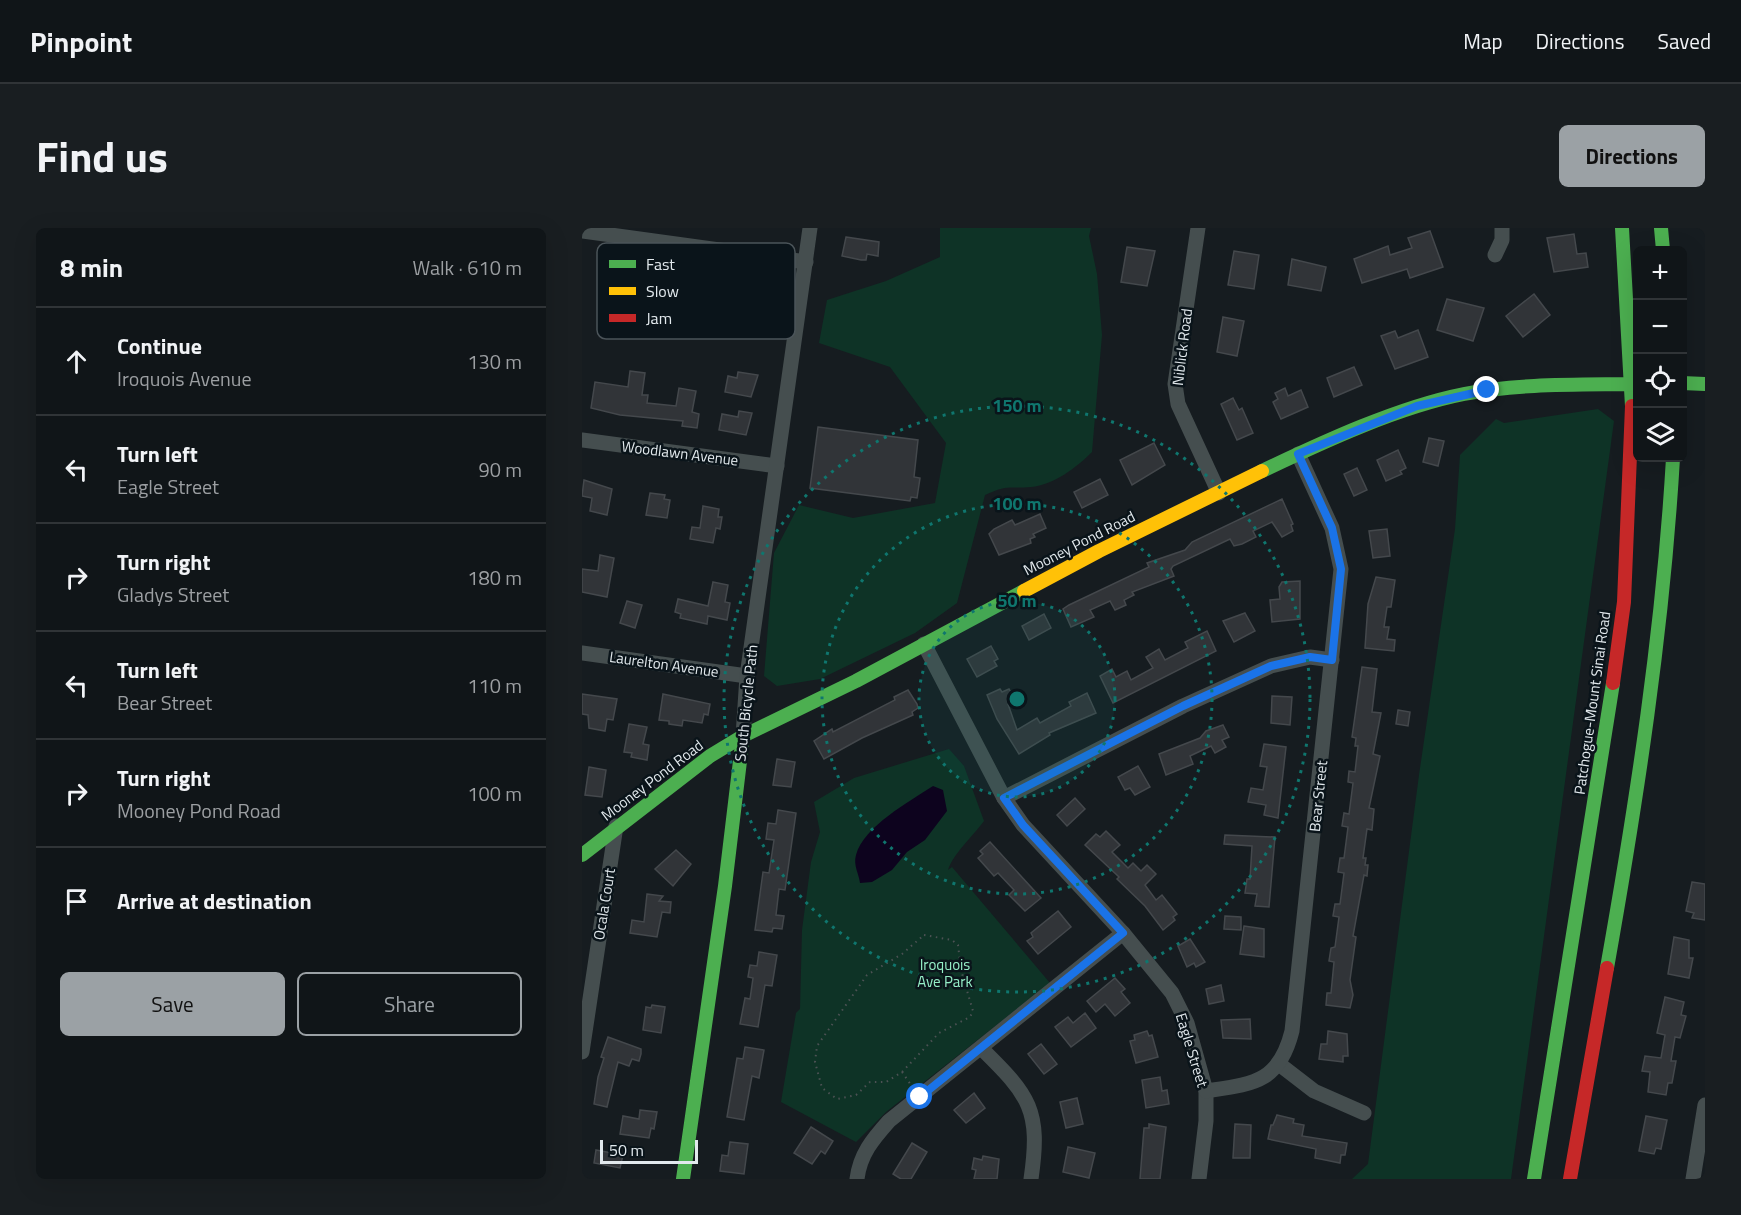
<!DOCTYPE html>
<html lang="en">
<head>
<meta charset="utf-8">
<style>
	:root { --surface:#101518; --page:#191e21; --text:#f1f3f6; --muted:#9c9fa2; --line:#303437; --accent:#9ba1a5 }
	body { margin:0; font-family:"Titillium Web",sans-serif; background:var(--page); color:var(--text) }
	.controls { position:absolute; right:18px; top:18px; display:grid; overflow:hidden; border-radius:9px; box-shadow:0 6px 24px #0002 }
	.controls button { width:54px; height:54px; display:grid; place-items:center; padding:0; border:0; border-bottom:2px solid var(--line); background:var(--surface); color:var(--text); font:30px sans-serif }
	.scale { position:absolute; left:18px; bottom:15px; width:98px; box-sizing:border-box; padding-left:6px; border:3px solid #e2e9ed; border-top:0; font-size:16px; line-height:21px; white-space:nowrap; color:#e2e9ed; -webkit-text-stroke:4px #0a141a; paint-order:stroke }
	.stop { position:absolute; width:18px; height:18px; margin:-14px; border:4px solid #1a73e8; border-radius:50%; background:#fff }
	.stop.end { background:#1a73e8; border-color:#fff; box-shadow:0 2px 6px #0008 }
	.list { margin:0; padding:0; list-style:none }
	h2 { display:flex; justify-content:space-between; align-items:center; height:78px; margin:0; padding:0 24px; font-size:26px }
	h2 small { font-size:20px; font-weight:400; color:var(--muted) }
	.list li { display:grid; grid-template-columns:39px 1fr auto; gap:18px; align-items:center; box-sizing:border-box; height:108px; padding:0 24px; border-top:2px solid var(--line) }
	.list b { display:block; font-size:22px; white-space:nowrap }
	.list p { margin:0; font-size:20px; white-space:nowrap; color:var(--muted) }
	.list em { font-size:20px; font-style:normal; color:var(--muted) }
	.actions { display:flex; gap:12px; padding:18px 24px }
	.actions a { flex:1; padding:14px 0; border:2px solid var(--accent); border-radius:9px; text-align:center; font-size:21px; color:var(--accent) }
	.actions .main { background:var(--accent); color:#111 }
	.icon { flex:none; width:33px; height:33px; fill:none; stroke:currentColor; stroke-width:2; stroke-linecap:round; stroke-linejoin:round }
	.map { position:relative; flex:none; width:1123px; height:951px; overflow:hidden; border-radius:9px }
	header { display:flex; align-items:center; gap:36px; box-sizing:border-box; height:84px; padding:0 30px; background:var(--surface); border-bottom:2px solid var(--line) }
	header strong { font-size:28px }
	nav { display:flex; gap:33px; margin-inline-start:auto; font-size:21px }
	.intro { display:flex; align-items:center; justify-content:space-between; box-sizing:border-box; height:144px; padding:0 36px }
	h1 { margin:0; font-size:42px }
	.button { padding:15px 27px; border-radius:9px; background:var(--accent); color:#111; font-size:21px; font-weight:700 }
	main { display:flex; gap:36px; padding:0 36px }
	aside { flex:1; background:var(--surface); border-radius:9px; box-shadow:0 6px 24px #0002 }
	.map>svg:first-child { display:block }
	.green { fill:#0e3326 }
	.water { fill:#0d031e }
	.building { fill:#313438; stroke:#44484c; stroke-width:1.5 }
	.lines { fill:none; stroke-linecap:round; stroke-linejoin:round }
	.path { stroke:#4c5254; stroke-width:2; stroke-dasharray:1.5 4.5; stroke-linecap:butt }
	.street { stroke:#454e4f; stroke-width:15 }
	.fast { stroke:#4caf50; stroke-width:14 }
	.slow { stroke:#ffc107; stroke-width:14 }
	.jam { stroke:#c62828; stroke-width:14 }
	.route { stroke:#1a73e8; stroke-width:8 }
	.ring { fill:none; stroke:#0f766e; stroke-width:3; stroke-dasharray:3 6 }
	.labels { text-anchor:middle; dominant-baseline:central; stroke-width:5; stroke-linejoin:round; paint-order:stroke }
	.street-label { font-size:15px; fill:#e2e9ed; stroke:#0a141a }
	.park-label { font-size:15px; fill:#95edc7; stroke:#0a141a }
	.key { fill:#0a141a; stroke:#4b5459; stroke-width:1.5 }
	.key-label { font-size:16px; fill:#e2e9ed }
	.centre { fill:#0f766e; stroke:#0a141a; stroke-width:3 }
	.ring-label { font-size:18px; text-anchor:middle; font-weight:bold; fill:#0f766e; stroke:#0a141a; stroke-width:5; stroke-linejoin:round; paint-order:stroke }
</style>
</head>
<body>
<header>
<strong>Pinpoint</strong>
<nav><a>Map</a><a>Directions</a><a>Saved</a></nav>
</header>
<div class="intro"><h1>Find us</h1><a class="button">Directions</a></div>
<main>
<aside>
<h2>8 min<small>Walk · 610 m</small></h2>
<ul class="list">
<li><svg class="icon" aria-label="ahead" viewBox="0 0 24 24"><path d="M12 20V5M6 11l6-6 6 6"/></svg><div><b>Continue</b><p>Iroquois Avenue</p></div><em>130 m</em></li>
<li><svg class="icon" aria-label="left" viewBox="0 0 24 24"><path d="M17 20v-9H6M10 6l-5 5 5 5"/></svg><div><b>Turn left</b><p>Eagle Street</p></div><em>90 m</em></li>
<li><svg class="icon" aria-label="right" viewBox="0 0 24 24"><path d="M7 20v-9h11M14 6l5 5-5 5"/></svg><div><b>Turn right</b><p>Gladys Street</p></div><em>180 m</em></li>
<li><svg class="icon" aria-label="left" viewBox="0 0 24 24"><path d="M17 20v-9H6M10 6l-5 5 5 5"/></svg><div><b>Turn left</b><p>Bear Street</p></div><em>110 m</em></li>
<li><svg class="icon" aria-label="right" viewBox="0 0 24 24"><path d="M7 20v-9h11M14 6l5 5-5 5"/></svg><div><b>Turn right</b><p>Mooney Pond Road</p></div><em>100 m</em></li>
<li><svg class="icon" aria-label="arrive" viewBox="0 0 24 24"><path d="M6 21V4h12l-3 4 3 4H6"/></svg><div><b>Arrive at destination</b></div></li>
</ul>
<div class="actions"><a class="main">Save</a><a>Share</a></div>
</aside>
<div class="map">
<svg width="1123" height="951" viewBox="0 0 1123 951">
	<rect width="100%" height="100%" fill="#161c20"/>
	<g class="green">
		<path d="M358 0H509L507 8 515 46 520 107 510 224C495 239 472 257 449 259 426 261 427 256 403 267L375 375 333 405 238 451 195 458 182 448 192 325 217 277 271 290 353 275 364 215 308 139 237 115 245 72 304 53 358 29Z"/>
		<polygon points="1016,181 1032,193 929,951 770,951 786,936 837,547 873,301 878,227 914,191 922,195"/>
		<path d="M367 521 382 538 402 593C391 608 371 626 366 642L370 639 468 755 304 884 274 914 199 874 214 785 218 781 220 702 229 634 238 604 232 574 272 550Z"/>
	</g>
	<path class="water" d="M351 558 361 562 365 583 343 612 325 624 310 642 290 654 278 655C277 646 271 637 274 627 282 598 327 574 351 558Z"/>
	<g class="building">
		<polygon points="848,3 861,39 828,50 825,41 780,55 772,31 806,18 808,27 830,20 826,10"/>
		<polygon points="992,6 995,26 1004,25 1006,39 972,44 965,10"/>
		<polygon points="264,9 297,14 296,28 285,26 284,32 279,32 260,28"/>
		<polygon points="545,19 573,23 565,58 539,54"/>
		<polygon points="652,23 677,27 672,61 646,57"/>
		<polygon points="710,31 744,39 739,63 706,57"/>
		<polygon points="952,66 968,87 941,109 924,88"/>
		<polygon points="865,71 902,80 891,113 855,102"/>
		<polygon points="641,89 662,93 655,128 635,124"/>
		<polygon points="836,102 846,129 813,141 799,108 813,103 816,110"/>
		<polygon points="772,139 780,157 752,169 745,150"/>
		<polygon points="48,143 63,145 60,167 66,167 65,175 94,178 97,160 114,163 110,184 117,186 115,200 100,198 101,193 38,187 9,180 13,154 46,159"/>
		<polygon points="156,144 176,147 169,169 143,164 146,148 155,150"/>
		<polygon points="703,160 706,168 719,162 726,179 699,191 691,174 696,171 693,165"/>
		<polygon points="651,170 657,182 660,180 671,205 655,212 639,176"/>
		<polygon points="157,183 170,185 164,207 137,202 140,186 156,189"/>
		<polygon points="236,199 336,212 332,249 338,250 335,270 329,269 328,273 228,260"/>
		<polygon points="847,210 862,213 856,238 841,234"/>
		<polygon points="572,215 583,237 550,257 538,232"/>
		<polygon points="816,222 824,240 818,243 820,246 804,253 795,232"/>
		<polygon points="775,240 785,262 772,268 762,246"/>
		<polygon points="518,251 526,267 500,280 492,264"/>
		<polygon points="2,252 30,261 25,287 8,283 10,270 0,268"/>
		<polygon points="68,265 83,267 82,271 88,272 85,290 64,287"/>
		<polygon points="700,271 711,296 709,297 711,303 700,309 690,294 671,303 674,309 660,316 652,318 648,311 591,338 589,341 592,348 550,364 552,367 542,372 544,377 533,382 528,373 508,382 512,389 489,399 481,381 487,377 567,339 565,335 603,322 610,314"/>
		<polygon points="121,278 137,281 136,289 140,289 138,301 134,300 131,315 108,311 110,299 118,300"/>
		<polygon points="458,286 464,300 451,306 453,309 448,311 449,315 417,327 407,306 412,301 430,292 433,297"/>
		<polygon points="805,301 808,328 791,330 787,303"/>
		<polygon points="18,327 32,330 25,369 0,364 0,341 16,343"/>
		<polygon points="794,349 813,352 809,379 805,379 802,399 807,399 805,411 813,412 812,423 783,420 786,376"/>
		<polygon points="718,353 718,391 690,394 688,372 698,371 697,359 700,354"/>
		<polygon points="131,354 146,357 143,374 148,375 145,392 126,388 125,396 98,390 99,386 93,384 96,371 126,378"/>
		<polygon points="45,373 60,377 53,400 38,395"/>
		<polygon points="663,385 673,403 652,414 641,393"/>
		<polygon points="462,386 469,400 447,412 440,398"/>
		<polygon points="625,403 634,423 531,475 518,448 530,441 534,449 545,443 549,452 571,440 564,429 577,421 583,432 606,420 603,414"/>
		<polygon points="409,418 416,431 412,433 415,438 395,449 385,431"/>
		<polygon points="780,439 795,441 790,484 799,485 791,526 798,528 787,580 792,581 790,602 785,601 781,630 784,630 783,637 786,637 785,648 782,647 771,708 774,709 768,752 771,767 768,780 744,777 745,765 749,765 752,734 747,733 749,720 753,719 757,689 751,688 753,676 758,676 762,645 756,644 758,630 762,630 766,599 760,598 762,585 767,586 771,555 766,554 767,543 773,544 776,518 773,518 774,510 770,509"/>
		<polygon points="418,461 420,464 427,461 433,472 426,476 435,502 455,490 458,495 489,478 487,474 505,465 514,485 467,505 468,507 437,526 415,491 405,467"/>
		<polygon points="326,462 335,476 336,480 330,484 331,487 280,510 242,531 232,513 250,501 251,504 313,472 312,469"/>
		<polygon points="0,466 35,471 31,492 25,491 23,503 7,500 6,487 0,486"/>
		<polygon points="81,466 128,476 126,487 122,486 120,495 101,492 100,498 87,496 87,493 77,492"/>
		<polygon points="690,468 710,469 708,497 689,495"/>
		<polygon points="816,482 828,484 826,498 814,496"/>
		<polygon points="47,496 65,499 61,516 67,517 65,532 49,529 50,525 42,524"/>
		<polygon points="641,497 647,509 640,512 644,519 633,525 629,518 608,528 611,536 584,547 577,526 618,510 624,503"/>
		<polygon points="682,516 704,519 696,590 682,587 684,577 666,574 669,560 681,562 685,539 678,538"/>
		<polygon points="195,531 213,534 209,559 191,557"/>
		<polygon points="556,538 568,559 553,567 548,560 543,562 536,549"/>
		<polygon points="7,539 24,542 20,569 3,567"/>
		<polygon points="493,570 503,581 485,598 475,587"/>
		<polygon points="196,582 214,585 203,662 197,661 194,687 202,688 200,701 191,700 190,704 173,702 181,644 187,645 192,612 184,611 186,595 194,596"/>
		<polygon points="524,603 538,617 530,624 546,640 551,635 559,643 565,637 574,646 563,657 574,672 580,667 595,686 591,689 593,692 581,702 563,678 535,651 537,649 503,617 514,606 518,609"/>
		<polygon points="643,607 693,609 687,679 673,678 675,666 663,665 665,651 668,651 670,618 642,616"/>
		<polygon points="408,614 459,670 443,683 427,667 432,662 416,645 412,648 396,630 401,626 398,623"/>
		<polygon points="94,622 109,636 91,658 73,641"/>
		<polygon points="1110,654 1123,656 1123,692 1110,690 1112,685 1104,683"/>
		<polygon points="65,666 81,668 77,673 89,674 88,685 80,684 75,709 48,705 50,692 62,694"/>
		<polygon points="476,683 489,699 456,726 445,713 451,709 449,705"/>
		<polygon points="643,688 659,689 659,702 642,701"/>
		<polygon points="662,698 682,701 682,729 658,726"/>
		<polygon points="1092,709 1107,712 1107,730 1111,730 1107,750 1086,746"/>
		<polygon points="608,711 623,734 614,739 612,735 605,739 596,718"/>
		<polygon points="177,724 195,727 190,758 183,757 176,799 158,796 163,770 168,771 171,750 166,749 168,737 175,738"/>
		<polygon points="533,750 543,761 539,764 548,775 533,788 523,776 514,784 505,773"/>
		<polygon points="639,757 642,773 627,776 624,761"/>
		<polygon points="1083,769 1102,774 1099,787 1104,788 1098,810 1093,809 1089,833 1094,833 1090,855 1086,855 1084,867 1066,864 1068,844 1060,843 1063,828 1079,830 1083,807 1075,805"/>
		<polygon points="70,777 83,779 79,805 61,802 64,779 69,780"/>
		<polygon points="503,785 514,800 489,819 473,799 486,789 491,795"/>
		<polygon points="668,791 669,811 641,810 639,792"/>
		<polygon points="565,803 567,808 570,807 576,829 554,835 548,813 553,812 552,807"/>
		<polygon points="746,803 765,806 766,828 761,828 761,834 737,831 739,816 745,816"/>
		<polygon points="26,809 59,821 59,826 57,833 50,831 47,838 36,834 25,879 12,876 16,849 22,830 19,829"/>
		<polygon points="459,816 475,836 462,846 446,826"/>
		<polygon points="163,819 182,822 177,850 170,848 162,892 145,889 155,830 161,831"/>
		<polygon points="578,849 580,863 585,862 587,876 564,880 560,852"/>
		<polygon points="392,865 403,880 384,895 372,882"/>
		<polygon points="495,870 501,896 484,900 478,874"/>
		<polygon points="58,882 75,884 72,901 69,900 67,910 38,906 41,888 57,891"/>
		<polygon points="695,887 712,891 711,895 722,897 720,908 765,915 763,927 759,927 758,935 733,930 734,921 686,911 689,897 691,897"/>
		<polygon points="1064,888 1085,892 1079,921 1074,920 1072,926 1057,923"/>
		<polygon points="567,896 584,899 578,951 558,951 562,900 567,900"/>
		<polygon points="653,896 669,897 668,930 651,930"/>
		<polygon points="229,899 251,913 243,926 239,923 230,936 212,925"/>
		<polygon points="148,914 166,916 162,946 138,943 140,927 146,928"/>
		<polygon points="330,915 345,924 329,951 319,951 311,946"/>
		<polygon points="486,919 513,925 507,950 481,944"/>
		<polygon points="14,922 41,927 38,940 12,935"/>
		<polygon points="401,928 417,931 415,951 392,951 394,942 390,941 392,930 400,932"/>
	</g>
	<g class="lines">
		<g class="path">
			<polygon points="342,707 370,712 376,717 379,742 391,783 388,789 357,805 320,844 304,854 288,854 274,867 255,871 240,860 233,834 235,818 285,747 320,726"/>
			<polyline points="320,844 329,857"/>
		</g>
		<g class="street">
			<polyline points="616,0 593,156 596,176 637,265"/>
			<polyline points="0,3 224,34"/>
			<polyline points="913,27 920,12 920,0"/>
			<polyline points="0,212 195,238"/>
			<polyline points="342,416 422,570 441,597 541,705 590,765 605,795 624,863 624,893 617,951"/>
			<polyline points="0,425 165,448"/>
			<polyline points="161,508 165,448 228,0"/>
			<polyline points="422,570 601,478 689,438 728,429 750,432"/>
			<path d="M399 820C448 868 459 882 449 951"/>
			<polyline points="0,824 34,598"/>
			<polyline points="697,836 732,863 782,885"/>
			<path d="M624 863C671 856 697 855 710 803L759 341 750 300 716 226"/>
			<path d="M275 951C278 926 291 911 307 893L541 705"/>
			<polyline points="1111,951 1123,877"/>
		</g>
		<g class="fast">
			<polyline points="1040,0 1050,178"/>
			<polyline points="1079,0 1081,22"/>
			<polyline points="1100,155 1123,156"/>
			<path d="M680 243C741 214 816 179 882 166 939 155 998 157 1056 156"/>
			<polyline points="0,627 128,528 161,508 274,453 442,363"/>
			<path d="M1025 740C1055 571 1081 402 1091 230"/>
			<polyline points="101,951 143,658 161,508"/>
			<polyline points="952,951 1031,455"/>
		</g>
		<polyline class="slow" points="442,363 517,323 680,243"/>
		<g class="jam">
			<polyline points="1031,455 1042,374 1050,178"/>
			<polyline points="988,951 1025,740"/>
		</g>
	</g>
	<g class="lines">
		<polyline class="route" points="338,869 541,705 441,597 422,570 601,478 689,438 728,429 750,432 759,341 750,300 716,226 835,178 905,162"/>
	</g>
	<circle cx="435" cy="471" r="98" fill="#0f766e" fill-opacity=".12"/>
	<g class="ring">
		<circle cx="435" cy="471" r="98"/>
		<circle cx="435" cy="471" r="195"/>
		<circle cx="435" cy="471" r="293"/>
	</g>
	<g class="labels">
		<g class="street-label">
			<text transform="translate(600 119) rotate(-83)">Niblick Road</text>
			<text transform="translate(98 225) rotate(7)">Woodlawn Avenue</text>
			<text transform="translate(497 315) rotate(-27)">Mooney Pond Road</text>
			<text transform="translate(82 436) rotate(8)">Laurelton Avenue</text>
			<text transform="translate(164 475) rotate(-84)">South Bicycle Path</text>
			<text transform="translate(1010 475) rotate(-82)">Patchogue-Mount Sinai Road</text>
			<text transform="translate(70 552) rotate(-37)">Mooney Pond Road</text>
			<text transform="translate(736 568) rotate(-84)">Bear Street</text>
			<text transform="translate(22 676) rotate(-81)">Ocala Court</text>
			<text transform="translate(610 822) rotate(73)">Eagle Street</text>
		</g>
		<g class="park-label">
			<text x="363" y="736">Iroquois<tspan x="363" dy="17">Ave Park</tspan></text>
		</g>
	</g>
	<rect x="15" y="15" width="198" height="96" rx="9" class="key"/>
	<rect x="27" y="32" width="27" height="8" fill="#4caf50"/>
	<rect x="27" y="59" width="27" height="8" fill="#ffc107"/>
	<rect x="27" y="86" width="27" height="8" fill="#c62828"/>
	<g class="key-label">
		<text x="64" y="42">Fast</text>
		<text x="64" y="69">Slow</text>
		<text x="64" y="96">Jam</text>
	</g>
	<circle cx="435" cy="471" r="9" class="centre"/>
	<g class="ring-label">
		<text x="435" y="184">150 m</text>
		<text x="435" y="282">100 m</text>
		<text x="435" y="379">50 m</text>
	</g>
</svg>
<div class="controls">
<button>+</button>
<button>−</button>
<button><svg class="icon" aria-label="locate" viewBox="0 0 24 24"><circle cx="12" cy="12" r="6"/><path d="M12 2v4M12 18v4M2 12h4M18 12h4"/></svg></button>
<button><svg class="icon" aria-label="layers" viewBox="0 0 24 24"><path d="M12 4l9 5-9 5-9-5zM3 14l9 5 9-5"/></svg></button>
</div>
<div class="scale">50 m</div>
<div class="stop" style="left:338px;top:869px"></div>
<div class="stop end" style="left:905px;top:162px"></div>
</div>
</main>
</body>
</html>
